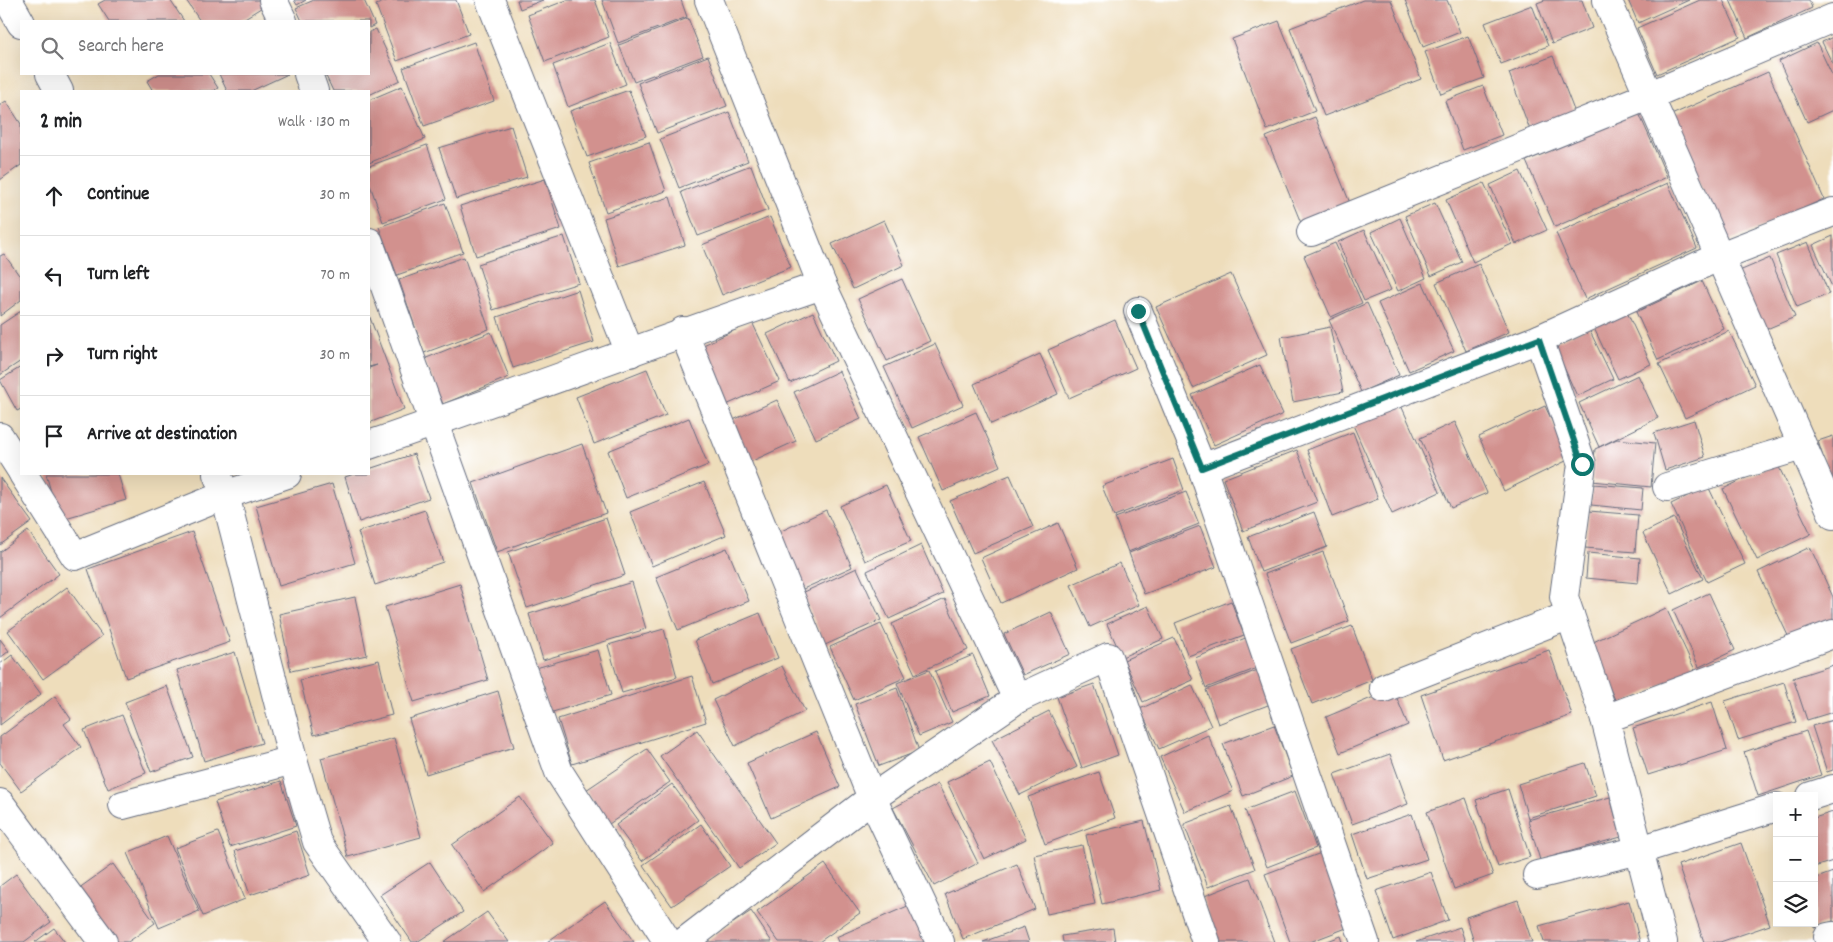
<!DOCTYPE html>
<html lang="en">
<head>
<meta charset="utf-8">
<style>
	:root { --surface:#fff; --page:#f6f6f6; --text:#202124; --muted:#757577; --line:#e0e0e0 }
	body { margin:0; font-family:Dekko,sans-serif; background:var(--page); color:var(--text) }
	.controls { position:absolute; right:15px; bottom:15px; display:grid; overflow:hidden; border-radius:0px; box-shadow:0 5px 20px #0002 }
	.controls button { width:45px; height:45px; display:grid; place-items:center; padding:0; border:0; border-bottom:1px solid var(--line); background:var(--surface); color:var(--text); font:25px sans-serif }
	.stop { position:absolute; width:15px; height:15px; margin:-11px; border:4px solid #0f766e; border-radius:50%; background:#fff }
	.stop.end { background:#0f766e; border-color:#fff; box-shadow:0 1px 5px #0008 }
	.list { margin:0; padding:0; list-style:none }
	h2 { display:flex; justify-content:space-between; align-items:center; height:65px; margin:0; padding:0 20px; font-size:21px }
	h2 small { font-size:16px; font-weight:400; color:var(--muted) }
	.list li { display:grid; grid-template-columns:32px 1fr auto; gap:15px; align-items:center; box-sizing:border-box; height:80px; padding:0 20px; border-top:1px solid var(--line) }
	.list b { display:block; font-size:19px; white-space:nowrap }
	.list em { font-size:16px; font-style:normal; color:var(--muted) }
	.icon { flex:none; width:28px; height:28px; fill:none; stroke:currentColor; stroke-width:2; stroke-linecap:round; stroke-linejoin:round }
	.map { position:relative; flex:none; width:1833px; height:942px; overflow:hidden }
	.search { position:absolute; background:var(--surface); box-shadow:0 5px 20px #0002; left:20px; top:20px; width:350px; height:55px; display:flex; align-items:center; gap:12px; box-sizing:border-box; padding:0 18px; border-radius:0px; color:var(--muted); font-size:19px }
	.panel { position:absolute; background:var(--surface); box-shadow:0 5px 20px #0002; left:20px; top:90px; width:350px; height:385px; border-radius:0px }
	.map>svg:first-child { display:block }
	.building { fill:#d2918e }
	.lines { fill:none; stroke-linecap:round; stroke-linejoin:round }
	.minor-casing { stroke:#656c7f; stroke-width:30 }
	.minor { stroke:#fff; stroke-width:28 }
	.route { stroke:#0f766e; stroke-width:6 }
</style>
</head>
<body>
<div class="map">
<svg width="1833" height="942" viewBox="0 0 1833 942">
	<rect width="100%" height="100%" fill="#fff"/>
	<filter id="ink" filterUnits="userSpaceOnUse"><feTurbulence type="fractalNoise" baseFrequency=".02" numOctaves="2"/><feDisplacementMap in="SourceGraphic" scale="10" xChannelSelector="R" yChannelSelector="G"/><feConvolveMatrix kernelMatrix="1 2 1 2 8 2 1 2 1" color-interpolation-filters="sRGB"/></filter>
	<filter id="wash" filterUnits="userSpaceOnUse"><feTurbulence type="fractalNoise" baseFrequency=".0096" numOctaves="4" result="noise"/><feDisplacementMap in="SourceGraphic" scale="20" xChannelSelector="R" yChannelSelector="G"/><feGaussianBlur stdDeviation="1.12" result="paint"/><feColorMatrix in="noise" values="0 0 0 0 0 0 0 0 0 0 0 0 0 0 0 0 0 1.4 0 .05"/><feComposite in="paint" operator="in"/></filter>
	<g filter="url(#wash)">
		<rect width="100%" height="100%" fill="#edb"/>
		<g id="blocks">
			<g class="building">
				<polygon points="105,0 170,0 184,21 109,21 98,4"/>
				<polygon points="186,0 260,0 264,6 240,21 200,21"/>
				<polygon points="294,0 306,0 297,5"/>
				<polygon points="314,0 364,0 375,25 369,28 369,21 302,21 296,8"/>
				<polygon points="389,0 456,0 469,34 397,61 376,5"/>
				<polygon points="517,0 543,0 520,9"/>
				<polygon points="567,0 595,0 609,37 545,62 528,15"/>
				<polygon points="602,0 681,0 687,17 618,43"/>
				<polygon points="1363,0 1391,0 1421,79 1324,116 1290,28"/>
				<polygon points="1405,0 1447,0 1460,32 1423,47"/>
				<polygon points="1545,0 1582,0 1592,28 1552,44 1537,3"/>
				<polygon points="1628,0 1689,0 1638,23"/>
				<polygon points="1700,0 1723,0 1740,37 1657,74 1637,28"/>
				<polygon points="1730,0 1809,0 1812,8 1747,38"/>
				<polygon points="1532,5 1548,46 1501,64 1485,23"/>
				<polygon points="688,18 703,56 634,82 619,45"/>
				<polygon points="1279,21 1315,111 1267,130 1232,39"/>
				<polygon points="376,29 400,80 369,95 369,91 333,91 325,74 369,74 369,32"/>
				<polygon points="1468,36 1484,78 1441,94 1425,52"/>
				<polygon points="1833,37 1833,65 1822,42"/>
				<polygon points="474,42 494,101 424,126 403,68"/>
				<polygon points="610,43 626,84 568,107 553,65"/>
				<polygon points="1817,43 1833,77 1833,110 1807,122 1779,61"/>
				<polygon points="708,56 727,106 657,133 638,83"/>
				<polygon points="1553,56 1575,113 1530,130 1509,73"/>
				<polygon points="1768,72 1824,199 1726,243 1669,116"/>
				<polygon points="159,74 209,74 218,88 213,91 153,91 147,81"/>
				<polygon points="219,74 288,74 251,91 227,91"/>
				<polygon points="402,86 425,139 369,163 369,100"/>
				<polygon points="1483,86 1502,135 1463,150 1445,101"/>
				<polygon points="629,90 646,136 587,157 570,111"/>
				<polygon points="6,101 21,124 21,165 0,180 0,105"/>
				<polygon points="1638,111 1667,177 1555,227 1526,161"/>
				<polygon points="729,112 748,161 679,188 660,139"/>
				<polygon points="1315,117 1350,203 1301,223 1266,137"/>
				<polygon points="511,126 527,177 456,199 439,148"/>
				<polygon points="649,142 666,191 606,212 589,163"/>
				<polygon points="427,145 446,199 383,222 369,182 369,166"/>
				<polygon points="751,165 768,210 698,236 681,192"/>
				<polygon points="1520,171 1547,230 1516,244 1490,185"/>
				<polygon points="545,179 561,229 476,256 460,206"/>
				<polygon points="1484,183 1512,244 1473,262 1446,200"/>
				<polygon points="1668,183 1697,248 1585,299 1556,233"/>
				<polygon points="670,197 685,245 619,266 604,218"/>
				<polygon points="445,203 463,252 397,275 379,227"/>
				<polygon points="1435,203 1462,262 1431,276 1405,216"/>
				<polygon points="770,217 791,267 722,295 702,245"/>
				<polygon points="1400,218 1426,278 1398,291 1371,232"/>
				<polygon points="884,220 904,265 853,289 832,244"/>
				<polygon points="1364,230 1391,290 1364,301 1338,242"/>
				<polygon points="564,236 579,283 493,310 478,264"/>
				<polygon points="1833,236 1833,289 1813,245"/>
				<polygon points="1808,242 1829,294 1797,307 1776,255"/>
				<polygon points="1335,243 1362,303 1331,317 1304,256"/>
				<polygon points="4,254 21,278 21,300 0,316 0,256"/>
				<polygon points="464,257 489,329 424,353 399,280"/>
				<polygon points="1770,258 1795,317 1762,331 1737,272"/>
				<polygon points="1479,264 1509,332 1466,351 1436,283"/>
				<polygon points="1231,274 1267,355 1193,388 1156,307"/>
				<polygon points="902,279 930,341 887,361 858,299"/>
				<polygon points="1702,281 1724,329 1658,360 1636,312"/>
				<polygon points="1423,283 1454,351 1409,371 1378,303"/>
				<polygon points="578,290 594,342 513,368 497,317"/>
				<polygon points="1367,303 1399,375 1361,392 1329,320"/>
				<polygon points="1626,310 1651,364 1618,379 1593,326"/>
				<polygon points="21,311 21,361 0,375 0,325"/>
				<polygon points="813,312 836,361 790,383 767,334"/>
				<polygon points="369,315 404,409 369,423 369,368 377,365 369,367"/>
				<polygon points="1115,320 1136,368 1069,398 1048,350"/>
				<polygon points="752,322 780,381 724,406 697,348"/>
				<polygon points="1330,327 1343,392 1293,402 1281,337"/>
				<polygon points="1588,327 1613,379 1577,396 1553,343"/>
				<polygon points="1729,331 1755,385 1685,418 1659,364"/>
				<polygon points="491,332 509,377 443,404 424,359"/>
				<polygon points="935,344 963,405 912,428 884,367"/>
				<polygon points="1040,354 1058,394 991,424 974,384"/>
				<polygon points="1260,365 1283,414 1214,445 1192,395"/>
				<polygon points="21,367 21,409 17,411 0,380"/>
				<polygon points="647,369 666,415 594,444 576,397"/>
				<polygon points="839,371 861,419 816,439 794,392"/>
				<polygon points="1638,375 1658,418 1599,447 1579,403"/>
				<polygon points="777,400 796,441 750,462 731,421"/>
				<polygon points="1400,403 1440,492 1392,514 1353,425"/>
				<polygon points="1545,406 1570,459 1504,491 1479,437"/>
				<polygon points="976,412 1000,466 943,491 919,437"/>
				<polygon points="689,418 708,465 626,498 608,451"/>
				<polygon points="1694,420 1705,457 1665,470 1654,433"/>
				<polygon points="1455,422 1487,493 1451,508 1420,438"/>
				<polygon points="1353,432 1378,499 1332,517 1307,450"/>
				<polygon points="1833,436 1833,489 1818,441"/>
				<polygon points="1617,439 1655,443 1651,487 1592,481 1595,449"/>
				<polygon points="582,444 606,513 497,552 473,483"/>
				<polygon points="1297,450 1317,502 1243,531 1223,479"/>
				<polygon points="414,454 429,498 359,522 345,477 354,474 369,474 369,469"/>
				<polygon points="1173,459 1184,490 1114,516 1102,486"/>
				<polygon points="1777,463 1811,534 1757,560 1723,489"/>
				<polygon points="46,474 118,474 126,500 59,520"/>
				<polygon points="1010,475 1033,527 973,553 950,501"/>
				<polygon points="0,478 32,522 0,545"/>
				<polygon points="704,482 726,535 652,566 630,512"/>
				<polygon points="332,484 355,563 279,586 256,506"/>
				<polygon points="1593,484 1643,488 1641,510 1591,505"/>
				<polygon points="886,485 911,541 865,561 840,506"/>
				<polygon points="1708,486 1745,564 1707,582 1671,504"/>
				<polygon points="1186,492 1199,524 1128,552 1115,518"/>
				<polygon points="425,510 443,562 375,585 358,532"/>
				<polygon points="826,510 852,567 803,589 777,533"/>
				<polygon points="1589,511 1638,515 1635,552 1585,548"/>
				<polygon points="1314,512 1327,547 1261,572 1248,537"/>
				<polygon points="606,518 625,575 527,608 508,552"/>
				<polygon points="1674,518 1703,579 1672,594 1643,533"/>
				<polygon points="1058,523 1078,568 1001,603 981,558"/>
				<polygon points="1200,526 1216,567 1144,594 1129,553"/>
				<polygon points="28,531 59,574 0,618 0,552"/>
				<polygon points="192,532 230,642 126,678 88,569"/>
				<polygon points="921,545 943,594 889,619 867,571"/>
				<polygon points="1810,547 1833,597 1833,620 1790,640 1758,572"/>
				<polygon points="727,548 749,601 678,630 656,577"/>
				<polygon points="1323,552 1349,621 1291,643 1265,574"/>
				<polygon points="1588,553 1640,558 1638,583 1586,578"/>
				<polygon points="1120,563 1139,605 1090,627 1071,585"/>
				<polygon points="857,568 881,620 825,645 802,593"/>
				<polygon points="632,582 646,629 543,660 529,614"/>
				<polygon points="460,584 488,680 414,702 385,607"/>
				<polygon points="67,587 102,636 43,679 8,631"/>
				<polygon points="1709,593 1735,650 1699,667 1673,610"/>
				<polygon points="355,597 367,655 291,671 279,614"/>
				<polygon points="945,599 968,650 915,674 892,624"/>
				<polygon points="1231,601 1244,635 1188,656 1175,623"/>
				<polygon points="1148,606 1163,639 1122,657 1107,624"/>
				<polygon points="1666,608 1695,670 1618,706 1589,644"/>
				<polygon points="1051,612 1070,654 1023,675 1004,634"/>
				<polygon points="760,613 778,658 712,684 695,640"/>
				<polygon points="881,624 906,677 854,700 830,647"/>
				<polygon points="1352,626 1372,680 1312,704 1291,649"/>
				<polygon points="664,629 677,677 622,693 608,645"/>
				<polygon points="1248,637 1260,667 1206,688 1195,658"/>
				<polygon points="1174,638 1193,680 1143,702 1124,660"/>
				<polygon points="0,639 9,651 0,658"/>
				<polygon points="598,650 611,695 549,713 536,668"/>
				<polygon points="1549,650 1572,715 1443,760 1421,695"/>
				<polygon points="235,652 262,743 204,761 177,670"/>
				<polygon points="12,655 41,694 0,725 0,664"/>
				<polygon points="973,655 990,696 952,712 935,671"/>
				<polygon points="379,660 392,715 314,735 300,680"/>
				<polygon points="1833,665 1833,712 1807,720 1793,678"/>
				<polygon points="782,666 805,711 735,746 713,700"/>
				<polygon points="1263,668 1276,702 1218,724 1206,690"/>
				<polygon points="929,670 952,722 919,736 897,683"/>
				<polygon points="692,676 706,722 572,764 558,719"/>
				<polygon points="1784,682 1796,722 1738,740 1725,701"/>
				<polygon points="1094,684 1118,755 1082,768 1057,697"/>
				<polygon points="1192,685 1211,726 1159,749 1140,709"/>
				<polygon points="167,686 193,757 151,772 125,702"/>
				<polygon points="897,688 919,751 879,766 855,704"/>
				<polygon points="1393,689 1408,725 1340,753 1326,717"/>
				<polygon points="498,691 514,747 426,774 409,719"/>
				<polygon points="55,696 71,719 64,724 81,747 21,791 0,763 0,737"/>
				<polygon points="1712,702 1727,750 1648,775 1633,728"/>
				<polygon points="1049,711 1077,767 1020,795 992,740"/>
				<polygon points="122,715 146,773 108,789 84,730"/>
				<polygon points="1833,720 1833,770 1827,772 1812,726"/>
				<polygon points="1274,725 1293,776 1243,796 1223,744"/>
				<polygon points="697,730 776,843 739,868 660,756"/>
				<polygon points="1806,731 1821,775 1758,796 1744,752"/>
				<polygon points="816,732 840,787 771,818 747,763"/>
				<polygon points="1208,735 1233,791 1185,812 1160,757"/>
				<polygon points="394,738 421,837 348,857 321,758"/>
				<polygon points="647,749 670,782 609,824 586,790"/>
				<polygon points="1390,754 1408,804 1352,824 1334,774"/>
				<polygon points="990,762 1026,839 984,859 947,782"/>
				<polygon points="1585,763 1596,796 1528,818 1518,784"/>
				<polygon points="1099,772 1115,818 1045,844 1028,797"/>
				<polygon points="281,781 296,826 230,847 215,802"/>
				<polygon points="672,784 698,820 642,861 616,825"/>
				<polygon points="938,784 978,863 934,886 893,808"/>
				<polygon points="1508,789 1530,857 1498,867 1476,800"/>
				<polygon points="1295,791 1316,848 1267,867 1245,810"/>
				<polygon points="520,797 553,843 484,892 452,845"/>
				<polygon points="1610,797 1621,837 1540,860 1528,820"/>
				<polygon points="1466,798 1493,875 1454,889 1427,812"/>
				<polygon points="1231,806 1255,869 1208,887 1184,824"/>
				<polygon points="1833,812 1833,861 1814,867 1814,818"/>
				<polygon points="1412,814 1427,859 1367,879 1352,834"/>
				<polygon points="1144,821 1161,890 1102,904 1086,835"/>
				<polygon points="701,824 730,866 672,906 643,865"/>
				<polygon points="296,831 310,875 250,895 235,851"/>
				<polygon points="218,832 245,899 203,916 175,848"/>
				<polygon points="167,836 199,911 159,928 127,853"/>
				<polygon points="1741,843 1770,925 1720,942 1704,942 1678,865"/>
				<polygon points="1082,845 1095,904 1047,914 1034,855"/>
				<polygon points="1321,853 1349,927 1310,942 1290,942 1265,874"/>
				<polygon points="430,862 463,912 417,942 412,942 380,895"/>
				<polygon points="113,864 155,923 128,942 111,942 75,891"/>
				<polygon points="825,864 860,913 819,942 779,942 757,912"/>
				<polygon points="1017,864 1035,909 963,939 945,894"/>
				<polygon points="1431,872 1448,920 1393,940 1376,891"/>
				<polygon points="1833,872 1833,921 1814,928 1814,879"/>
				<polygon points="16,874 51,922 24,942 0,942 0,886"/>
				<polygon points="1250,878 1274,942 1218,942 1202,897"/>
				<polygon points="1518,900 1532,942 1474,942 1466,917"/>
				<polygon points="605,901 634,942 547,942"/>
				<polygon points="1629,901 1640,942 1544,942 1539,926"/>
				<polygon points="910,905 926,942 838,942 836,937"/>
				<polygon points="751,911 772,942 705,942"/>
				<polygon points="487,912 509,942 444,942"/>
				<polygon points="1024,927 1029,942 983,942"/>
				<polygon points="1460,927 1465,942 1416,942"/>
				<polygon points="54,928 65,942 35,942"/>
				<polygon points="1113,928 1115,942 1063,942 1062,936"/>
				<polygon points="1341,936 1343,942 1325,942"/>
			</g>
		</g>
	</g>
	<g filter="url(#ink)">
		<use href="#blocks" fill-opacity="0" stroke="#656c7f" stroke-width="1"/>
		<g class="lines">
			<defs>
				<g id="minor">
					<polyline points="8,0 21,23"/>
					<polyline points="273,0 283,21"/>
					<polyline points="490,0 630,353"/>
					<polyline points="709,0 822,285 1017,699"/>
					<polyline points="1607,0 1833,515"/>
					<polyline points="50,74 59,91"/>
					<polyline points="308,74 314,91"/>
					<polyline points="1311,232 1648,96 1833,18"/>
					<polyline points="369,242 559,772 668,942"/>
					<polyline points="1138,311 1202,468 1365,942"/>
					<polyline points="683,331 872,798 940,942"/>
					<polyline points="1539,339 1582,464 1564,597 1605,719 1663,942"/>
					<polyline points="0,437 21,470"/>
					<path d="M369 445C520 393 670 336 822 285"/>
					<polyline points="1202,468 1539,339 1718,257 1833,212"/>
					<polyline points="23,474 75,556 225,495 287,474"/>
					<polyline points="217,474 225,495 293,760 317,842 387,942"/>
					<polyline points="1667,487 1802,446"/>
					<polyline points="1384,688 1570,615"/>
					<polyline points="1605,719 1833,634"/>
					<polyline points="1811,796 1833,789"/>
					<polyline points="0,803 103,942"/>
					<polyline points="123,805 293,760"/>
					<polyline points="1537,875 1640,850 1777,807"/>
					<polyline points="1828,937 1833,936"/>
					<polyline points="684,942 872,798 1017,699 1108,657 1206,942"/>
				</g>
			</defs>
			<use href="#minor" class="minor-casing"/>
			<use href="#minor" class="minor"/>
		</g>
	</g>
	<g class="lines" filter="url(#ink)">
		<polyline class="route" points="1138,311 1202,468 1539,339 1582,464"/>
	</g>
</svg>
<div class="controls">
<button>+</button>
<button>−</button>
<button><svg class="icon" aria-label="layers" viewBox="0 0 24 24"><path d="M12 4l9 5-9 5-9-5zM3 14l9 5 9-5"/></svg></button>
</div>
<div class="stop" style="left:1582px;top:464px"></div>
<div class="stop end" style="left:1138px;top:311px"></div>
<div class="search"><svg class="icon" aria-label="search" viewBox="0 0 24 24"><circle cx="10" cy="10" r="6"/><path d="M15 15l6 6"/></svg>Search here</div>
<section class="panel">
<h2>2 min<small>Walk · 130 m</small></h2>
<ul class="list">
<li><svg class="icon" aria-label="ahead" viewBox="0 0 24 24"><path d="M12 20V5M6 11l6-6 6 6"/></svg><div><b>Continue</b></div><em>30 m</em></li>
<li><svg class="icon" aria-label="left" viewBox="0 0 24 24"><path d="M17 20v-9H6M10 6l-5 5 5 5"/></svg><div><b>Turn left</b></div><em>70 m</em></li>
<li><svg class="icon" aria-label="right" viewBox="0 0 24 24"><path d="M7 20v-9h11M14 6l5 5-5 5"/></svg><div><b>Turn right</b></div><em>30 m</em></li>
<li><svg class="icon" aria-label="arrive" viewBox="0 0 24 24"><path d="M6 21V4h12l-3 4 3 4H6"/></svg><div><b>Arrive at destination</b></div></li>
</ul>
</section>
</div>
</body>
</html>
